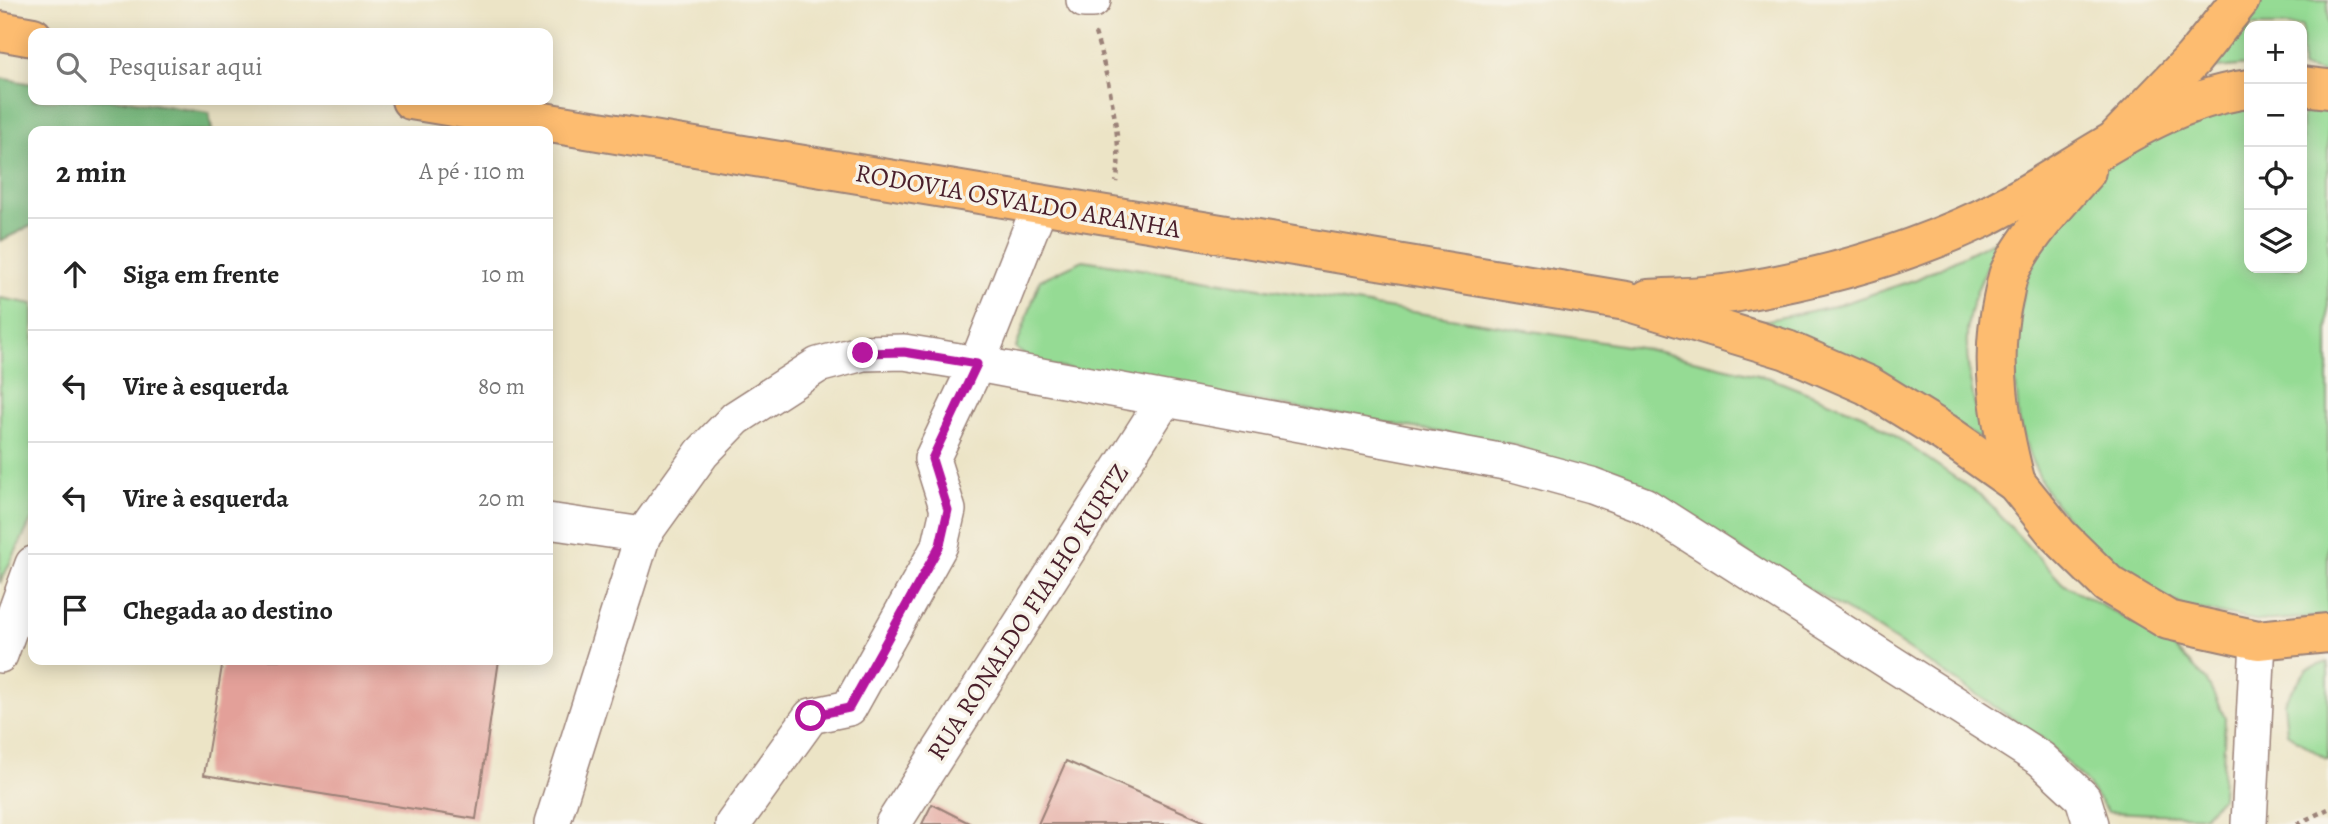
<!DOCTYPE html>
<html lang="pt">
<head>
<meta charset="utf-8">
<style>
	:root { --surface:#fff; --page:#f6f6f6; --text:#222; --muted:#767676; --line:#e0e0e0 }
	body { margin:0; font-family:Alegreya,serif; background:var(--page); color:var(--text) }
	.controls { position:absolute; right:21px; top:21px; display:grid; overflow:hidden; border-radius:14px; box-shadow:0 4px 18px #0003 }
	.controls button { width:63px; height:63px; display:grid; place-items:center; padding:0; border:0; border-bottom:2px solid var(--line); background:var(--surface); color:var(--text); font:35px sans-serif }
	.stop { position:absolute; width:21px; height:21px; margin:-16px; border:5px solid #b5179e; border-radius:50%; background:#fff }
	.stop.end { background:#b5179e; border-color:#fff; box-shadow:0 2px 7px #0008 }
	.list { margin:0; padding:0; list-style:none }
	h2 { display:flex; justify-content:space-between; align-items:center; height:91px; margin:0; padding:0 28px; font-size:30px }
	h2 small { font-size:23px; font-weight:400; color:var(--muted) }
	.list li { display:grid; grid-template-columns:46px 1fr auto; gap:21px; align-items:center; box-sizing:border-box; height:112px; padding:0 28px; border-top:2px solid var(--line) }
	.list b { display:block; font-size:26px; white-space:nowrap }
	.list em { font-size:23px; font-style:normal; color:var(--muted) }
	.icon { flex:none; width:38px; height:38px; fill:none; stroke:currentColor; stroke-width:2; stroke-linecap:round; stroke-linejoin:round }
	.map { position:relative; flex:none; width:2328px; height:824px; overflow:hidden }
	.search { position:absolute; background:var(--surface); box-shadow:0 4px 18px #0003; left:28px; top:28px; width:525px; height:77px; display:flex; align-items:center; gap:18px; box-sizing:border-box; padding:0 24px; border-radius:14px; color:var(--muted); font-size:26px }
	.panel { position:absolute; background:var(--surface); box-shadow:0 4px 18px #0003; left:28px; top:126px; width:525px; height:539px; border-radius:14px }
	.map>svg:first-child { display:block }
	.green { fill:#95db94; stroke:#707d60; stroke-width:2 }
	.forest { fill:#78bb7e; stroke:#616d54; stroke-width:2 }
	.building { fill:#e3a099 }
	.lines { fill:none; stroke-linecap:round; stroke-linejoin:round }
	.minor-casing { stroke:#9b8278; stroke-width:38 }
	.major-casing { stroke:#9b8278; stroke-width:42 }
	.highway-casing { stroke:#9b8278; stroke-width:42 }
	.path { stroke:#9b8278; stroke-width:4.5; stroke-dasharray:5 5; stroke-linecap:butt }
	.minor { stroke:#fff; stroke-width:35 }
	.major { stroke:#fdbc70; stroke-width:38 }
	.highway { stroke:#fdbc70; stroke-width:38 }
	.route { stroke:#b5179e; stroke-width:9 }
	.labels { text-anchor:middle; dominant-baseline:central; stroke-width:7; stroke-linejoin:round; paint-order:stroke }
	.street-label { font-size:26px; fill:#4a1f2b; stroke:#f7f3e8 }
</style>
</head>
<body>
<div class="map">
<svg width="2328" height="824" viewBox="0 0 2328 824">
	<rect width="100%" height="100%" fill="#f7f3e8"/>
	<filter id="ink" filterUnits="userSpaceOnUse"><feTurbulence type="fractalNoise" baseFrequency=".0143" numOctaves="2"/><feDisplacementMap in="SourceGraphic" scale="14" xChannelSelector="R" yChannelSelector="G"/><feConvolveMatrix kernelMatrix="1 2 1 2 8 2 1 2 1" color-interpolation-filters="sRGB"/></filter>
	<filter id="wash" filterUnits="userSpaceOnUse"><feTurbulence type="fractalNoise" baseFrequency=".00686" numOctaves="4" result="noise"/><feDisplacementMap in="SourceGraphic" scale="28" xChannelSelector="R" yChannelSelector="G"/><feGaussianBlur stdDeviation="1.57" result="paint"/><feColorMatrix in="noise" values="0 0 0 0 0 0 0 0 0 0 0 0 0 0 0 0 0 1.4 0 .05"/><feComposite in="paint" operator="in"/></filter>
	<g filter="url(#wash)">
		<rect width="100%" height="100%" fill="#ece4c6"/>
		<g class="green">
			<polygon points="2261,0 2328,0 2328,74 2302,68 2302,26 2249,26 2249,65 2205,69"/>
			<polygon points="2249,105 2249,268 2302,268 2302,106 2328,110 2328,616 2259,621 2186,607 2152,592 2091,549 2046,491 2030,457 2019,422 2013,348 2027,276 2042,242 2113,158 2213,110"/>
			<path d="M1999 238C1991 260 1979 282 1972 305 1959 346 1973 400 1984 440L1750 324 1839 305 1917 279Z"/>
			<polygon points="1083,260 1646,349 1770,378 1866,416 1983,497 2063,584 2165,640 2206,679 2225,718 2222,797 2204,816 2108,812 2084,780 2044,740 1880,630 1655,500 1515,445 1033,363 1016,348 1040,280"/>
			<polygon points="0,298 33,304 33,517 0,583"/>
			<polygon points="2328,662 2328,759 2326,759 2287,733 2284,702 2307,669"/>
		</g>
		<polygon class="forest" points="0,78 33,84 33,100 129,100 209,113 212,131 33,131 33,225 0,241"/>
		<g id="blocks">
			<g class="building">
				<polygon points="223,660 244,663 245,660 499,660 476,819 204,775"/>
				<polygon points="1066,761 1210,824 1038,824"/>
				<polygon points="932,804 971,824 922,824"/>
			</g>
		</g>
	</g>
	<g filter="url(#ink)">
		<use href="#blocks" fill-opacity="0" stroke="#9b8278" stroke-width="2"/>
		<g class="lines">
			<defs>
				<g id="minor">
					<polyline points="1084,0 1093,0"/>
					<polyline points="548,521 643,535 702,453 736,418 818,365 863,353 904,352 977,364 1510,463 1591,485 1644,505 2041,759 2083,798 2091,824"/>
					<polyline points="0,655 33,564"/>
					<polyline points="552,824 643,535"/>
					<polyline points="733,824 811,716 849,708 940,545 948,510 932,459 977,364 1040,205"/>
					<polyline points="893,824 1164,400"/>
					<polyline points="2249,824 2258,640"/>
				</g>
				<polyline id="major" points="2118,137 2193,59 2240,0"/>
				<g id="highway">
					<polyline points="0,31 33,37"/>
					<polyline points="2302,86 2328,89"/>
					<polyline points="411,100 1626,301 1787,350 1867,385 1945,433 2016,483 2058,535 2108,584 2168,620 2258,640 2328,633"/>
					<path d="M1648 299C1680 297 1713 297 1744 291 1827 277 1907 254 1983 218 2071 175 2150 102 2249 89"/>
					<path d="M2016 483C2000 422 1989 362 2003 299 2005 291 2006 281 2009 273 2024 239 2061 199 2086 171"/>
				</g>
			</defs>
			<use href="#minor" class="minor-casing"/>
			<use href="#major" class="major-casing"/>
			<use href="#highway" class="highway-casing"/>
			<g class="path">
				<path d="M1095 33C1106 68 1125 147 1116 182"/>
				<polyline points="2297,824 2328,809"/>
			</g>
			<use href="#minor" class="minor"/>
			<use href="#major" class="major"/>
			<use href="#highway" class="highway"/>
		</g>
	</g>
	<g class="lines" filter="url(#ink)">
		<polyline class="route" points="811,716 849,708 940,545 948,510 932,459 977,364 904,352 863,353"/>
	</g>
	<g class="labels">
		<g class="street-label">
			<text transform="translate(1018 201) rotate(10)">RODOVIA OSVALDO ARANHA</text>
			<text transform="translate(1028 612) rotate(-57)">RUA RONALDO FIALHO KURTZ</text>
		</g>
	</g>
</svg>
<div class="controls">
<button>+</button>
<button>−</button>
<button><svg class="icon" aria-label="locate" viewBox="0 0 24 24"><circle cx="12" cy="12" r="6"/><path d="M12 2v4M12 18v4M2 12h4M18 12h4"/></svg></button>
<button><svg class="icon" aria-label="layers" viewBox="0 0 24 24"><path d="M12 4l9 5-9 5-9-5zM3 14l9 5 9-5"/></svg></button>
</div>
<div class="stop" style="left:811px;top:716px"></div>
<div class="stop end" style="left:863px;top:353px"></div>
<div class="search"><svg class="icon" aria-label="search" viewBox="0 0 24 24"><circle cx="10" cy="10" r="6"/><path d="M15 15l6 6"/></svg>Pesquisar aqui</div>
<section class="panel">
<h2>2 min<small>A pé · 110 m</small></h2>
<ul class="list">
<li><svg class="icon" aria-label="ahead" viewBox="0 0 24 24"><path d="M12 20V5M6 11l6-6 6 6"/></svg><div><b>Siga em frente</b></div><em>10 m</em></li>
<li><svg class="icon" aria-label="left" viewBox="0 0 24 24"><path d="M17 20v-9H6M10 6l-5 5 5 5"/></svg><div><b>Vire à esquerda</b></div><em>80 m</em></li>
<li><svg class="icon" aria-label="left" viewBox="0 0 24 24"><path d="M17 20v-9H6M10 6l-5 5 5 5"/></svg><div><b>Vire à esquerda</b></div><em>20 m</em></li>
<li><svg class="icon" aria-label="arrive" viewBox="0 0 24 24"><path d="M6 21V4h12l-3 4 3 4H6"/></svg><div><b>Chegada ao destino</b></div></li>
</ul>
</section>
</div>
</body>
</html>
